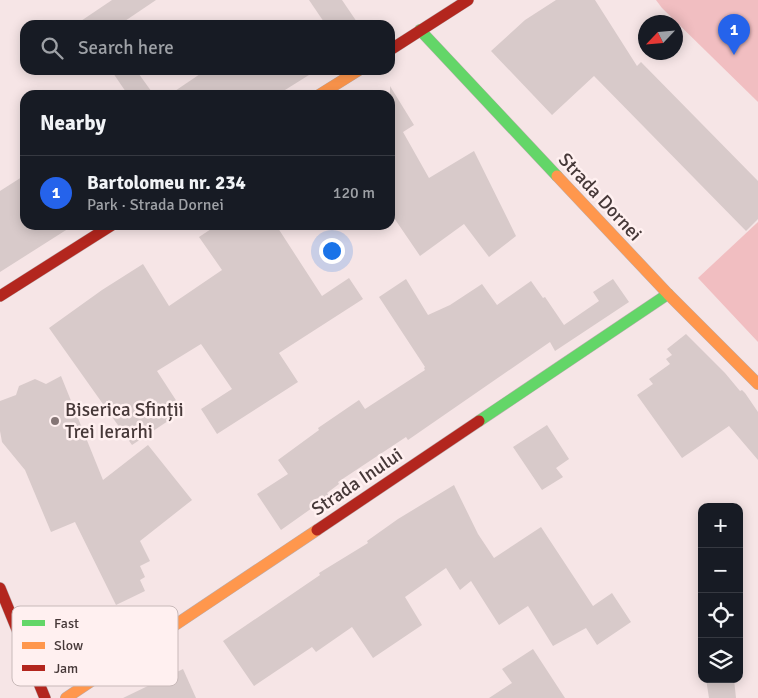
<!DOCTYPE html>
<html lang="en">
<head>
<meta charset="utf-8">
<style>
	:root { --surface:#171b24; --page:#242831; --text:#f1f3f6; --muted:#9ea1a6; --line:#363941; --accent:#2563eb }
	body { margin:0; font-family:Signika,sans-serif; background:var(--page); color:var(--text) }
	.controls { position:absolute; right:15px; bottom:15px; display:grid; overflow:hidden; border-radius:10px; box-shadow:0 2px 12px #0003 }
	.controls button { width:45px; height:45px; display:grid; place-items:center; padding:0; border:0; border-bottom:1px solid var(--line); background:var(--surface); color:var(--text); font:25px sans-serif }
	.compass { position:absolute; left:638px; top:15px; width:45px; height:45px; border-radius:50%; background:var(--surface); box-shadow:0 2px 12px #0003; rotate:244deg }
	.you { position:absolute; left:331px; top:250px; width:18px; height:18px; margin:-12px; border:4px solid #fff; border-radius:50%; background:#1a73e8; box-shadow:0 0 0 8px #1a73e833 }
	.badge { display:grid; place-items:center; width:32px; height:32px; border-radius:50%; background:var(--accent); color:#fff; font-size:16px; font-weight:700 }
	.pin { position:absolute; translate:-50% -41px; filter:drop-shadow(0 1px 2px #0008) }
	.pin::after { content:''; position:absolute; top:26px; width:18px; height:15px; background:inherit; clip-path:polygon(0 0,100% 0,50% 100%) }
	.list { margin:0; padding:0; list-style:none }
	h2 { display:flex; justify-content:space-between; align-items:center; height:65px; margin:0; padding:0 20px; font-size:21px }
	h2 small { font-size:16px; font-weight:400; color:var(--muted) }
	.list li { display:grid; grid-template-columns:32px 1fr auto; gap:15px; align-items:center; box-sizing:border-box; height:75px; padding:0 20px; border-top:1px solid var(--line) }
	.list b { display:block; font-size:19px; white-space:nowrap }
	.list p { margin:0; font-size:16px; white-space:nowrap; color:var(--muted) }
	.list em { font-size:16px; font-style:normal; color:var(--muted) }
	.icon { flex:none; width:28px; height:28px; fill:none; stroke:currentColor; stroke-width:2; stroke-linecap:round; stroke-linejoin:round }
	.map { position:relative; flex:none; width:758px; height:698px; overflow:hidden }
	.search { position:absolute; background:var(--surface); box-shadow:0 2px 12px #0003; left:20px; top:20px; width:375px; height:55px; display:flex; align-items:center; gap:12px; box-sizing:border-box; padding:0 18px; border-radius:15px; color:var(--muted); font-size:19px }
	.panel { position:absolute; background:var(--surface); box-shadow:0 2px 12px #0003; left:20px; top:90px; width:375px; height:140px; border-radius:15px }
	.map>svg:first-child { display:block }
	.green { fill:#f1bec1 }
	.building { fill:#d8caca }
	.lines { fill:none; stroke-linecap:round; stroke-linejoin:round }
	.fast-casing { stroke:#baacad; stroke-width:12 }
	.slow-casing { stroke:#baacad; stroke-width:12 }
	.jam-casing { stroke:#baacad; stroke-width:12 }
	.fast { stroke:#63d668; stroke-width:11 }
	.slow { stroke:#ff974d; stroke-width:11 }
	.jam { stroke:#b3261e; stroke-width:11 }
	.poi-dot { fill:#847575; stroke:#fff0f0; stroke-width:2 }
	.labels { text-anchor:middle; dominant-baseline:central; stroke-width:5; stroke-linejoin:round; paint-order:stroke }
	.street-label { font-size:19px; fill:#463838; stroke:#fff0f0 }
	.poi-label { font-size:19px; fill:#463838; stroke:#fff0f0; text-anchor:start }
	.key { fill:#fff0f0; stroke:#c8b9b9; stroke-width:1 }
	.key-label { font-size:14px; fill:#463838 }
</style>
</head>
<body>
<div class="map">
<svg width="758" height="698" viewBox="0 0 758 698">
	<rect width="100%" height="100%" fill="#f6e5e6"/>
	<g class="green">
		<polygon points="656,0 758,0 758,102 662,8"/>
		<polygon points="758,222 758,342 698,278"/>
	</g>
	<g class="building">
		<polygon points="112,0 156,0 119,25 75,25"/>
		<polygon points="309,0 342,0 359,25 326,25"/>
		<polygon points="556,0 595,0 637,66 641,62 758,181 758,219 746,231 594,76 552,115 491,51 525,20"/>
		<polygon points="111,70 136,70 154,95 128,95"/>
		<polygon points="206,70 317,70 277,95 169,95"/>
		<polygon points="390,86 414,125 403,132 429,178 474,151 516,236 489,257 464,224 420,256 390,212"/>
		<polygon points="25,175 25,225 74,225 0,272 0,191"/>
		<polygon points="217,225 276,225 322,296 349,278 363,299 279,353 298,382 217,434 201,409 232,389 201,344 157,371 183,411 132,445 49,328 102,290 143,264 169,306 222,270 199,237"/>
		<polygon points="406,279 428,315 450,305 482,284 497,305 531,281 543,298 545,297 564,325 599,301 593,292 613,279 629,302 555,351 550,342 408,440 406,437 338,482 339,484 327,493 329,496 281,530 257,494 288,474 278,460 319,430 318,428 359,400 365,409 425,370 424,368 425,367 379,297"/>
		<polygon points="686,334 725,373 740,391 742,390 745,393 758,412 758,460 729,426 682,458 637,395 653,384 649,379 670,364 666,359 672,355 667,349"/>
		<polygon points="61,376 103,480 148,445 192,500 140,541 150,561 140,566 145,577 140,580 145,591 116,605 75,522 51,532 25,470 2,442 0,431 0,401 16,395 19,386 35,379 46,384"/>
		<polygon points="547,425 569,459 556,468 563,477 542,490 513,447"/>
		<polygon points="454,485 478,534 494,558 541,527 593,606 612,593 631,622 597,645 586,628 553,646 528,606 499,625 471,581 460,590 446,568 405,597 422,625 373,658 352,627 316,652 312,647 254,686 223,641 320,575 319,573 368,543 367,541 398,519"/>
		<polygon points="533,649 565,698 489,698 512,683 502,669"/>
		<polygon points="183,669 196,698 123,698"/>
		<polygon points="706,679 734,679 736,698 709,698"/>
	</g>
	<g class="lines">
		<defs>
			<g id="fast">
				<polyline points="420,30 557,176"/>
				<polyline points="479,421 668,294"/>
			</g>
			<g id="slow">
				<polyline points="319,95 359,70"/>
				<polyline points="557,176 668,294 758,384"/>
				<polyline points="66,698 317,530"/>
			</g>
			<g id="jam">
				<polyline points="390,50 468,0"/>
				<polyline points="0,296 112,225"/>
				<polyline points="317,530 479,421"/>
				<polyline points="0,588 45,698"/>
			</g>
		</defs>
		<use href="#fast" class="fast-casing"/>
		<use href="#slow" class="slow-casing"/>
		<use href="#jam" class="jam-casing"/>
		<use href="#fast" class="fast"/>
		<use href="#slow" class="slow"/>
		<use href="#jam" class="jam"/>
	</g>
	<circle class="poi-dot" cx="55" cy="421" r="5"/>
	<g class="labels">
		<g class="street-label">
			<text transform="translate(600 197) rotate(47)">Strada Dornei</text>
			<text transform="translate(357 482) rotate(-34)">Strada Inului</text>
		</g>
		<g class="poi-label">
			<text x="65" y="410">Biserica Sfinții<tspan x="65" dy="22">Trei Ierarhi</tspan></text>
		</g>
	</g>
	<rect x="12" y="606" width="166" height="80" rx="8" class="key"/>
	<rect x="22" y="620" width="23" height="6" fill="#63d668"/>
	<rect x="22" y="642" width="23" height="7" fill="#ff974d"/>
	<rect x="22" y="665" width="23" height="6" fill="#b3261e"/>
	<g class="key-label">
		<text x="54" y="628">Fast</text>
		<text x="54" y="650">Slow</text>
		<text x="54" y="673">Jam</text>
	</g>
</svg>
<div class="controls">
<button>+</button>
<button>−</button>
<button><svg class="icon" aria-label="locate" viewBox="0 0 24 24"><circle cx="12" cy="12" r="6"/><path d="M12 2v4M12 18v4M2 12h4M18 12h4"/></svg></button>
<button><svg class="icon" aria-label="layers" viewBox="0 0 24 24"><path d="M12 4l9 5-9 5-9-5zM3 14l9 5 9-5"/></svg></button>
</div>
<svg class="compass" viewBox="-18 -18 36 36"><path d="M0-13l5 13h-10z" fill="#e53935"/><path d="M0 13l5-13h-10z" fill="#9ea1a6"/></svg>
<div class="you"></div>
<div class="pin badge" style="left:734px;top:55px">1</div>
<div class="search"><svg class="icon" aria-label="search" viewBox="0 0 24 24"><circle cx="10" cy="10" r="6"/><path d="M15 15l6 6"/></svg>Search here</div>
<section class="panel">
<h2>Nearby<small></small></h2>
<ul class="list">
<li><span class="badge">1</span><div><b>Bartolomeu nr. 234</b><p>Park · Strada Dornei</p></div><em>120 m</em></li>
</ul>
</section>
</div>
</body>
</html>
